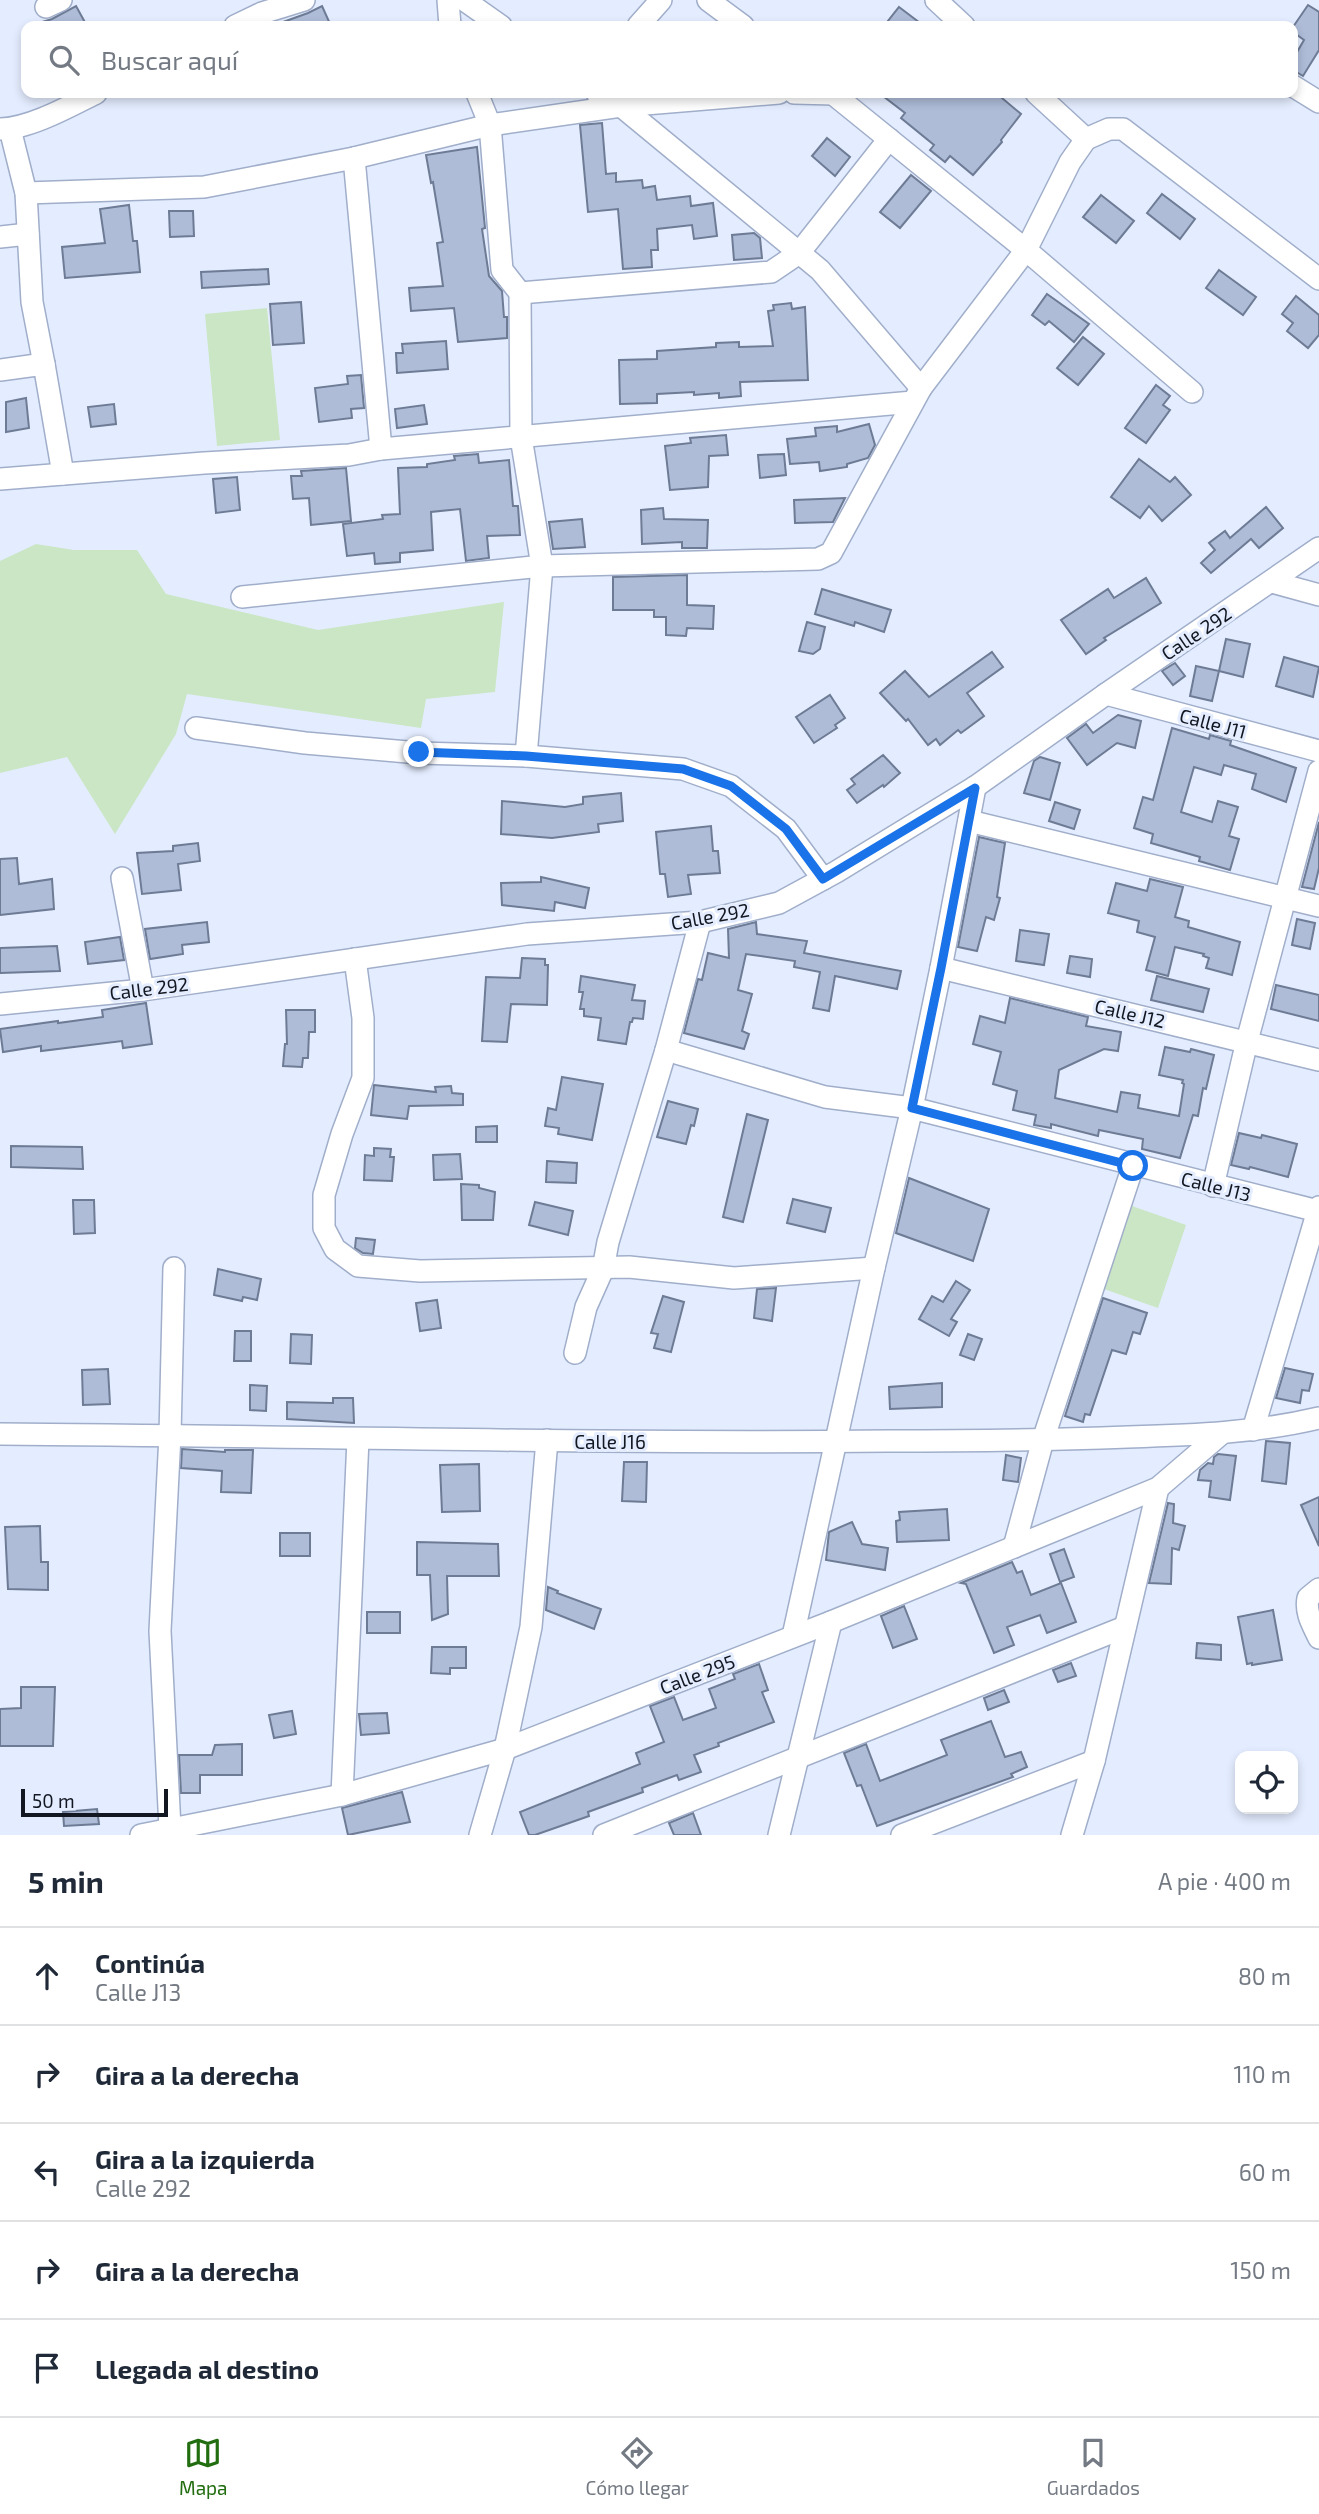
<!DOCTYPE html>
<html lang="es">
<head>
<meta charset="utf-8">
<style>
	:root { --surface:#fff; --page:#f6f6f7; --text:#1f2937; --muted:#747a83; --line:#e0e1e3; --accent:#216d0f }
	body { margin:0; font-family:"Exo 2",sans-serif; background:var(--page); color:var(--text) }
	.controls { position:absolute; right:21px; bottom:21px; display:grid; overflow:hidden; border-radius:14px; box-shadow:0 4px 10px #0003 }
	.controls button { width:63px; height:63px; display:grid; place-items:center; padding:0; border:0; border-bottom:2px solid var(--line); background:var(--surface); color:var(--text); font:35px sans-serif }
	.scale { position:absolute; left:21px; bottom:18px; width:147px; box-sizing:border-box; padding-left:7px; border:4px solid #121721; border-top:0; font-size:19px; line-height:24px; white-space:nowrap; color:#121721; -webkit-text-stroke:5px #e4edff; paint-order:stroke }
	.stop { position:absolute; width:21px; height:21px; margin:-16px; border:5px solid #1a73e8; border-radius:50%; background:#fff }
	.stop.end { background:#1a73e8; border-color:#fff; box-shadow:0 2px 7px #0008 }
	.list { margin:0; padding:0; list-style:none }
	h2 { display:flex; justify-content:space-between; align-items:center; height:91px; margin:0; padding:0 28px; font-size:30px }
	h2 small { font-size:23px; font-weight:400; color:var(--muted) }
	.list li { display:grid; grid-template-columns:46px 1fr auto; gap:21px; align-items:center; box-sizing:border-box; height:98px; padding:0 28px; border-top:2px solid var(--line) }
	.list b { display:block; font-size:26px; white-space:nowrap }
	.list p { margin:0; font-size:23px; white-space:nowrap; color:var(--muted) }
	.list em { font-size:23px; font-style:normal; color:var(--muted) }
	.icon { flex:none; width:38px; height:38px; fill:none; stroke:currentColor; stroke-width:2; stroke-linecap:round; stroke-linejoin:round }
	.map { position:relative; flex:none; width:1319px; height:1835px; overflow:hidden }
	.search { position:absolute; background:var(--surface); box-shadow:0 4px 10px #0003; left:21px; right:21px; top:21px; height:77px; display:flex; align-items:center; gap:18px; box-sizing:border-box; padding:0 24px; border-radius:14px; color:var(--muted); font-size:26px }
	.sheet { height:581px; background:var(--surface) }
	nav { display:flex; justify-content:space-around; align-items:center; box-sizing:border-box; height:98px; border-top:2px solid var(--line); background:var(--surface); font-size:19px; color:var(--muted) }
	nav a { display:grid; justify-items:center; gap:4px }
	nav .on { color:var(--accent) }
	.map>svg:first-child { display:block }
	.green { fill:#cae6c4 }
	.building { fill:#aebcd8; stroke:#6e7b95; stroke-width:2 }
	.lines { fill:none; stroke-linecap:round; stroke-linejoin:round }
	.minor-casing { stroke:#a0aeca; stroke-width:24 }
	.minor { stroke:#fff; stroke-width:21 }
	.route { stroke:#1a73e8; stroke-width:9 }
	.labels { text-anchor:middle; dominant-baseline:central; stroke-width:6; stroke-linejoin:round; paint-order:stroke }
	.street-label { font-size:19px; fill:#121721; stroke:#e4edff }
</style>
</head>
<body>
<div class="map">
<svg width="1319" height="1835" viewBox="0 0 1319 1835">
	<rect width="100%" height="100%" fill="#e4edff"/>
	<g class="green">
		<polygon points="267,308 280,440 217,446 205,314"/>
		<polygon points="36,544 74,550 137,550 166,594 318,630 504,602 495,692 426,699 421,728 187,694 176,734 115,834 67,757 0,773 0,561"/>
		<polygon points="1132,1206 1186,1225 1158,1308 1104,1289"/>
	</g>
	<g class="building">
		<polygon points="1308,5 1319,12 1319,50 1303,76 1293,70 1293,59 1304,40 1293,32 1293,27"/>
		<polygon points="76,6 87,26 29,26 52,19"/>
		<polygon points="322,6 331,26 272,26 308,13"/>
		<polygon points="899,7 924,26 884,26"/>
		<polygon points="879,93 996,93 1021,114 1001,140 1002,142 973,175 950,156 945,162 930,150 934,145 901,118 905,113"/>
		<polygon points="602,123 606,174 616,173 616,182 642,180 643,188 655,186 657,200 690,196 691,206 713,203 717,236 694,239 692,225 657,229 658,250 651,250 652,267 623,269 618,209 588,212 580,125"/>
		<polygon points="827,138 850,157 835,176 812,156"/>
		<polygon points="477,147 485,228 482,229 489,276 502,291 504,317 507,317 507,338 458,342 454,308 411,311 409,288 443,286 437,243 443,242 433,182 431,183 426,155"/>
		<polygon points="911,175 931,191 900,228 880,212"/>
		<polygon points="1162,194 1195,219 1180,239 1147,213"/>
		<polygon points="1101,195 1134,221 1116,243 1083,217"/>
		<polygon points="129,205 133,241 137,241 140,272 65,278 62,247 105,243 100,209"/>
		<polygon points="169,211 193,211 194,236 170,237"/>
		<polygon points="754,233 760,238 762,258 734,260 732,235"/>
		<polygon points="268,269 269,284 202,288 201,272"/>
		<polygon points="1219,270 1256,297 1243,315 1206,288"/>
		<polygon points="1047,294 1089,324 1074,342 1049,321 1045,325 1032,315"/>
		<polygon points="1296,296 1319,315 1319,335 1308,348 1287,331 1293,323 1282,314"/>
		<polygon points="301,302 304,343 273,345 270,304"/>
		<polygon points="791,303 792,309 805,307 808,380 740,382 741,396 719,398 719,393 694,395 694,392 657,394 657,403 620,404 619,360 657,359 657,351 716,347 716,343 739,342 739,347 773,346 768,311 774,310 773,305"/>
		<polygon points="1083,337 1104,354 1078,385 1057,368"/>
		<polygon points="446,341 448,369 397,373 396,353 403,353 402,344"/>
		<polygon points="361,375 364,408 351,409 352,418 319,422 315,388 348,384 347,376"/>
		<polygon points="1156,385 1170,396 1163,405 1170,410 1146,443 1125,428"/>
		<polygon points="26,398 29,428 6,432 6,402"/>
		<polygon points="114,404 116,424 91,427 88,407"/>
		<polygon points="424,405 427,424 397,428 395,409"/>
		<polygon points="869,424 875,445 868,458 847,464 847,467 820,471 819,462 790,464 787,439 816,436 815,428 837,426 837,432"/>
		<polygon points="726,435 728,455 709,456 708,487 670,490 665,446 691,443 690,438"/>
		<polygon points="478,454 479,463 509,460 513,506 518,506 520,535 487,536 489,558 466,561 460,509 431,512 433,550 400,553 400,562 375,564 374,553 347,556 343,524 383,519 382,515 400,514 398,468 427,467 427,464 455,460 454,456"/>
		<polygon points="784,454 786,475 760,478 758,455"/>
		<polygon points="1139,459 1170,482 1175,477 1191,495 1162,521 1149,506 1140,518 1111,497"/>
		<polygon points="346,468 351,521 311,525 309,498 293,499 291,476 302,476 301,471"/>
		<polygon points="237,477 240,510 216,513 213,479"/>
		<polygon points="845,498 833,522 795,523 794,500"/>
		<polygon points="1266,507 1283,528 1259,548 1251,539 1211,573 1201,563 1215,550 1209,543 1225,531 1230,538"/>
		<polygon points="663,508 664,519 708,520 707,548 682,548 682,542 642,544 641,510"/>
		<polygon points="582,519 585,547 553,549 549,522"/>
		<polygon points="687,575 687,605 714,606 713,629 687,628 686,636 666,635 666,617 654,617 654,610 613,610 613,577"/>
		<polygon points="1146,578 1161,603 1104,638 1106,640 1086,654 1061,620 1108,589 1114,598"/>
		<polygon points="822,589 891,610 884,632 855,622 854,626 815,614"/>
		<polygon points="807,622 825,627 820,649 813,654 799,651"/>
		<polygon points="1226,639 1250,644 1243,677 1219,671"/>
		<polygon points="992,652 1003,667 967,693 984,716 961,733 958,730 940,745 936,739 928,745 908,719 906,721 880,693 905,671 929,697"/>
		<polygon points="1284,657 1319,667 1313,697 1276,686"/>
		<polygon points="1175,663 1185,676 1173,685 1162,671"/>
		<polygon points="1196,666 1219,671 1212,701 1190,696"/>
		<polygon points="830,695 845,718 835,725 837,728 814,743 796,717"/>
		<polygon points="1118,715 1141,721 1135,748 1117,743 1087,765 1067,738 1086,724 1093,733"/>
		<polygon points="1172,728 1209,739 1210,735 1231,741 1230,745 1296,768 1286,802 1252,789 1256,774 1224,765 1221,775 1194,767 1181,812 1212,822 1218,801 1238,807 1229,836 1239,839 1230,870 1199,861 1200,857 1151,843 1153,834 1134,828 1143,797 1153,800"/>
		<polygon points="883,755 900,773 884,787 883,785 857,803 847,790 855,784 851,779"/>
		<polygon points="1040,757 1060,763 1050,800 1024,793 1034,761"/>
		<polygon points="621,793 623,821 598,824 599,832 552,838 501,834 502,801 565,807 583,804 583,797"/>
		<polygon points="1055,802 1080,810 1074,829 1049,821"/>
		<polygon points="1319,822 1319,868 1314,889 1302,887"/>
		<polygon points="711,826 713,851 718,851 720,873 688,875 691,894 668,897 665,874 660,874 656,832"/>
		<polygon points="979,837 1005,843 997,897 1000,898 994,920 986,917 977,951 958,947"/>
		<polygon points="198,843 200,861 178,864 181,890 142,894 137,853 173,851 173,846"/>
		<polygon points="17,858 19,884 52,879 54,909 0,915 0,859"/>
		<polygon points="541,877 589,888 585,908 555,902 554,911 502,905 501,883 541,882"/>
		<polygon points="1150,879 1183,887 1175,917 1189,921 1188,927 1240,942 1232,975 1206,968 1209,958 1203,956 1204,954 1175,947 1168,976 1146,970 1155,937 1137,932 1139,921 1108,913 1116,883 1147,891"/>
		<polygon points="1297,919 1315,923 1310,949 1292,945"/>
		<polygon points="207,922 209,942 182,945 183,954 150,959 145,929"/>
		<polygon points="756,922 757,934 807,941 804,953 901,971 897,989 835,976 829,1011 813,1008 820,972 794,967 795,961 746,954 738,990 752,994 742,1031 749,1034 744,1049 684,1033 698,979 702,980 708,953 729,958 728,929"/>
		<polygon points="1020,930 1049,934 1044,965 1016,961"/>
		<polygon points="120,937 124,960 88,964 85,942"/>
		<polygon points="57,946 60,971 0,973 0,948"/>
		<polygon points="1070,956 1092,959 1090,977 1067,973"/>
		<polygon points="522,958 545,959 545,965 548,965 547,1005 511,1004 507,1042 482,1041 486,977 520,978"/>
		<polygon points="581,976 635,985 632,1000 645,1001 643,1019 633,1018 632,1022 630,1022 626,1044 598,1040 601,1018 584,1016 584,1009 580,1009 583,992 579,992"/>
		<polygon points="1157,976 1209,989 1203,1012 1151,1000"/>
		<polygon points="1276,985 1319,995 1319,1021 1271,1009"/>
		<polygon points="1010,998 1088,1017 1086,1026 1121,1032 1118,1051 1104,1049 1059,1070 1055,1098 1117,1112 1121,1092 1140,1095 1138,1108 1179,1116 1184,1084 1182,1083 1183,1080 1159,1075 1165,1047 1190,1052 1191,1049 1214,1055 1206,1089 1203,1088 1198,1116 1193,1115 1180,1158 1142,1149 1143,1139 1099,1130 1098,1136 1051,1124 1051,1128 1034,1125 1036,1115 1013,1110 1017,1091 993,1084 1001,1052 973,1044 980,1016 1005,1023"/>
		<polygon points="146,1003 152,1044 123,1048 122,1041 41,1051 41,1046 3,1052 0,1029 58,1021 58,1023 103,1017 102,1010"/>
		<polygon points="286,1010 315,1010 315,1032 309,1032 308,1058 303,1058 302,1067 283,1066 285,1044 287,1044"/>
		<polygon points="562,1077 603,1084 592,1140 558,1134 559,1128 545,1126 548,1108 556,1110"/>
		<polygon points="374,1085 436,1092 435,1087 451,1086 452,1093 463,1094 463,1105 409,1106 407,1119 371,1115"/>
		<polygon points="668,1101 698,1109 694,1126 691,1125 686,1144 657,1137"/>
		<polygon points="747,1114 768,1120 743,1222 723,1217"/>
		<polygon points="497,1126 497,1142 476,1142 476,1127"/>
		<polygon points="1239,1133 1261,1138 1262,1135 1297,1144 1288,1177 1250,1167 1249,1169 1231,1165"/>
		<polygon points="11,1146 82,1147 83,1169 11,1167"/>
		<polygon points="374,1148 391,1149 390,1157 394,1157 392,1181 364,1180 365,1155 374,1156"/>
		<polygon points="460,1154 462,1179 434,1180 433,1155"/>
		<polygon points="547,1161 577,1163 576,1183 546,1182"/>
		<polygon points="909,1178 989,1209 973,1261 896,1233"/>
		<polygon points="461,1184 479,1185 479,1188 495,1192 493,1220 462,1220"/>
		<polygon points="793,1199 831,1208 825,1232 787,1223"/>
		<polygon points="73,1200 94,1200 95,1233 74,1234"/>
		<polygon points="535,1202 573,1211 568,1235 529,1225"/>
		<polygon points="356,1238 375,1240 373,1254 363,1253 355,1248"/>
		<polygon points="218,1269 261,1279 257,1300 243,1297 242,1301 214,1295"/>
		<polygon points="956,1281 970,1290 951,1319 957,1322 949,1336 919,1319 932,1296 943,1302"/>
		<polygon points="776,1288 772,1321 754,1318 757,1289"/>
		<polygon points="663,1296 684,1302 671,1352 654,1348 658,1334 651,1333"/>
		<polygon points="1103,1298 1147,1313 1140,1334 1133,1332 1126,1354 1112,1350 1090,1415 1085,1414 1083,1422 1065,1416"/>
		<polygon points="437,1300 441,1328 420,1331 416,1303"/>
		<polygon points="235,1331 251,1331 251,1361 234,1361"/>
		<polygon points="291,1334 312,1335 311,1364 290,1363"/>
		<polygon points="968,1334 982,1339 974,1360 960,1355"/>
		<polygon points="1285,1368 1313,1374 1309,1391 1302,1390 1300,1403 1276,1398"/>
		<polygon points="108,1369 110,1404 83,1405 82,1370"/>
		<polygon points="942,1383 942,1407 890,1409 889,1387"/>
		<polygon points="250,1385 267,1386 266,1411 250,1410"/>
		<polygon points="333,1398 353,1398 354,1423 287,1419 287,1402 333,1403"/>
		<polygon points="1266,1441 1290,1443 1286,1484 1262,1481"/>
		<polygon points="182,1449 225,1452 225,1450 253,1450 251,1493 221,1492 222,1471 181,1468"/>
		<polygon points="1218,1454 1236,1456 1230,1500 1209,1497 1211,1481 1198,1480 1200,1470 1208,1463 1213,1464 1214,1457"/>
		<polygon points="1006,1455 1021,1458 1018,1482 1003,1480"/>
		<polygon points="624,1462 647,1462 646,1502 622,1501"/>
		<polygon points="479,1464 480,1511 442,1512 440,1465"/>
		<polygon points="1319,1497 1319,1546 1301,1505"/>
		<polygon points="1168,1503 1174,1504 1173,1523 1185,1526 1179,1550 1172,1548 1171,1584 1149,1583"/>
		<polygon points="947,1509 949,1540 897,1542 896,1521 900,1520 899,1512"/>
		<polygon points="852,1522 862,1544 888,1548 885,1570 826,1560 829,1532"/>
		<polygon points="40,1526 41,1562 48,1562 48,1590 8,1589 5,1527"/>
		<rect x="280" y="1533" width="30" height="23"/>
		<polygon points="417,1542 498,1544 499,1576 447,1576 448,1614 432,1620 430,1575 417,1575"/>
		<polygon points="1064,1549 1074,1577 1060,1582 1050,1554"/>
		<polygon points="1012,1562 1017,1573 1022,1571 1031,1595 1061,1583 1076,1622 1047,1633 1040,1615 1007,1627 1014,1645 994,1653 966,1584 961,1583"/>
		<polygon points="548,1587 558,1591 557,1593 601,1609 594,1629 546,1610"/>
		<polygon points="904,1606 917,1639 893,1648 881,1616"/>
		<polygon points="1273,1610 1282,1660 1252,1665 1252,1663 1247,1664 1238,1617"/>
		<rect x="367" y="1612" width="33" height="21"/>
		<polygon points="1197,1643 1221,1645 1221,1660 1196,1658"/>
		<polygon points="432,1647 466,1647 466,1668 450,1668 450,1674 431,1673"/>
		<polygon points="1071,1663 1076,1676 1058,1682 1053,1670"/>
		<polygon points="759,1664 768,1690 762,1692 774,1722 718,1743 719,1746 694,1755 701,1772 679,1780 677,1775 642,1788 643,1792 588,1812 589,1816 535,1835 529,1835 520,1812 640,1764 636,1753 664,1742 650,1706 674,1697 683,1720 716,1708 709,1689 735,1679 733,1674"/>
		<polygon points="21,1687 55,1687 53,1746 0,1746 0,1709 21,1708"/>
		<polygon points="1004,1690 1009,1702 988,1710 984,1698"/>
		<polygon points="292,1711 296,1734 274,1738 269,1715"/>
		<polygon points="387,1713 389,1733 361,1735 359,1714"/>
		<polygon points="991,1721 1005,1757 1021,1752 1027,1767 1011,1774 1013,1777 877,1826 861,1785 857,1786 844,1753 866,1744 880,1781 947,1755 941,1740"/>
		<polygon points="242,1744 242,1775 200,1775 200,1793 181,1793 179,1755 212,1755 215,1745"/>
		<polygon points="402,1792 410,1822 348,1835 342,1808"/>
		<polygon points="97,1809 99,1824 64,1826 63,1812"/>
		<polygon points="693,1813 701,1835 674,1835 669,1823"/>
	</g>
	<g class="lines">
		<defs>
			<g id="minor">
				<polyline points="448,0 450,26"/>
				<polyline points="464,0 501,26"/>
				<polyline points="708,0 743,26"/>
				<polyline points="936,0 964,26"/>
				<polyline points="46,7 61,0"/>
				<polyline points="235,26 262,13 304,0"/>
				<polyline points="638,26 661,0"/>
				<polyline points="1293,86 1319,102"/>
				<polyline points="477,93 490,125 502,270 520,293 521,437 542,566 526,756"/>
				<polyline points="597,93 621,106 820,270 921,388"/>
				<polyline points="794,93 834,94"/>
				<polyline points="832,93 1026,250 1192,392"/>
				<polyline points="1036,93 1086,139 1109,129 1123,129 1319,279"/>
				<path d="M0 129C29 129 70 106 96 93"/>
				<polyline points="10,129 26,193 32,302 44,364"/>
				<polyline points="354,158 381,449"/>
				<polyline points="26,193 204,187 354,158 490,125 621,106 779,93"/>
				<polyline points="0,237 28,234"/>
				<polyline points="520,293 771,272 799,253 889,139"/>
				<polyline points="0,370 44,364 63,474"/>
				<polyline points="0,479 204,463 349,455 381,449 913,402"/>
				<polyline points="1272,582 1319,595"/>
				<polyline points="242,597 542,566 818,559 831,553 921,388 1026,250 1070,162 1086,139"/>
				<polyline points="1106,694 1319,751"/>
				<polyline points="196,728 305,743 419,753 526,756 683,769 731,786 786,829 823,879"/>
				<polyline points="969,821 1319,906"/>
				<polyline points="122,878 143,990"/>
				<polyline points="355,959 363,1018 363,1078 342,1134 324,1195 324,1228 335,1249 358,1266 420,1271 629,1267 734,1278 874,1268"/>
				<polyline points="941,968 1319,1060"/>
				<polyline points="0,1004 143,990 527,934 700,922 779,903 836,872 975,787 1106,694 1319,548"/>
				<polyline points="666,1050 825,1097 912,1108 1318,1211"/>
				<polyline points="1213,1186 1247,1041 1319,771"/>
				<polyline points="575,1353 586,1307 603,1269 608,1242 666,1050 700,922"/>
				<polyline points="1253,1430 1319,1207"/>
				<path d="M0 1434C296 1436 593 1444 889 1441 969 1441 1048 1440 1128 1437 1193 1435 1256 1433 1319 1418"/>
				<polyline points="1014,1547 1043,1440 1133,1166"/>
				<path d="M1319 1589 1308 1598C1305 1613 1313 1625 1319 1638"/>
				<polyline points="793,1636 874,1268 912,1108 941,968 975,787"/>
				<polyline points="342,1795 358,1439"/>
				<polyline points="170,1828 160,1631 170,1435 174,1268"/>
				<polyline points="141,1835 342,1795 505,1749 831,1622 1158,1488 1221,1434"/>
				<polyline points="480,1835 505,1749 531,1627 547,1440"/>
				<polyline points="604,1835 1125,1627"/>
				<polyline points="779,1835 831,1622"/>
				<polyline points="902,1835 1094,1761"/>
				<polyline points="1072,1835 1094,1761 1158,1488"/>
			</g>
		</defs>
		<use href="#minor" class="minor-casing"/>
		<use href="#minor" class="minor"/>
	</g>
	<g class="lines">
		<polyline class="route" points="419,752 526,756 683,769 731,786 786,829 823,879 975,788 941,968 912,1108 1133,1166"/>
	</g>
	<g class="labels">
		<g class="street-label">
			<text transform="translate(1196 633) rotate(-34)">Calle 292</text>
			<text transform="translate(1213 723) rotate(15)">Calle J11</text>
			<text transform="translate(710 916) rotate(-10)">Calle 292</text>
			<text transform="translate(149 988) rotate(-7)">Calle 292</text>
			<text transform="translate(1130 1013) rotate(13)">Calle J12</text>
			<text transform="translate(1216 1186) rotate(14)">Calle J13</text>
			<text x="610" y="1441">Calle J16</text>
			<text transform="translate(697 1674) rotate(-21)">Calle 295</text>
		</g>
	</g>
</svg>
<div class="controls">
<button><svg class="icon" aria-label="locate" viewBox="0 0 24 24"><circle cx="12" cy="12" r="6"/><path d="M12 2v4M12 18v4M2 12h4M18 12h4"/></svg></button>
</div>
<div class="scale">50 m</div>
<div class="stop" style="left:1133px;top:1166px"></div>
<div class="stop end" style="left:419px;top:752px"></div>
<div class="search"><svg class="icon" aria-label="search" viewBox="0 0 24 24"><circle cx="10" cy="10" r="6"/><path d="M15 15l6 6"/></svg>Buscar aquí</div>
</div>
<section class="sheet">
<h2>5 min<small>A pie · 400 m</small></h2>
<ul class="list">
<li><svg class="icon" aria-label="ahead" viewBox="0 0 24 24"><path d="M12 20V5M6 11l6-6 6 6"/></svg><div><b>Continúa</b><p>Calle J13</p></div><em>80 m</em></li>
<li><svg class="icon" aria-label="right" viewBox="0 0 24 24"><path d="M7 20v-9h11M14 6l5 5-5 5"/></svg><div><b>Gira a la derecha</b></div><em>110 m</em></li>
<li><svg class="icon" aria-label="left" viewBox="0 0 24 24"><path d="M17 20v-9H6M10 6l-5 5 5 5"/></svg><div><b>Gira a la izquierda</b><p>Calle 292</p></div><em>60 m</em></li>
<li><svg class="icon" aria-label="right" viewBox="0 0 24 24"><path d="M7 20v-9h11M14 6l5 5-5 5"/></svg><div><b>Gira a la derecha</b></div><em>150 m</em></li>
<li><svg class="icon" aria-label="arrive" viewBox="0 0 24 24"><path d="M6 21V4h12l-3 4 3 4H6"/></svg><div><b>Llegada al destino</b></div></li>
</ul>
</section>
<nav>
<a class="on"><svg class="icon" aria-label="map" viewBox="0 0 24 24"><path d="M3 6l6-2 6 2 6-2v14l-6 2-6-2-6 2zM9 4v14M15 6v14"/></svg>Mapa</a>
<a><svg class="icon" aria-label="directions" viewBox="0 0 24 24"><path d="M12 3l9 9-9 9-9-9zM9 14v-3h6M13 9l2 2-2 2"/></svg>Cómo llegar</a>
<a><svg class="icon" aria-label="saved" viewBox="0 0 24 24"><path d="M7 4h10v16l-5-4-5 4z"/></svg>Guardados</a>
</nav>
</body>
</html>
